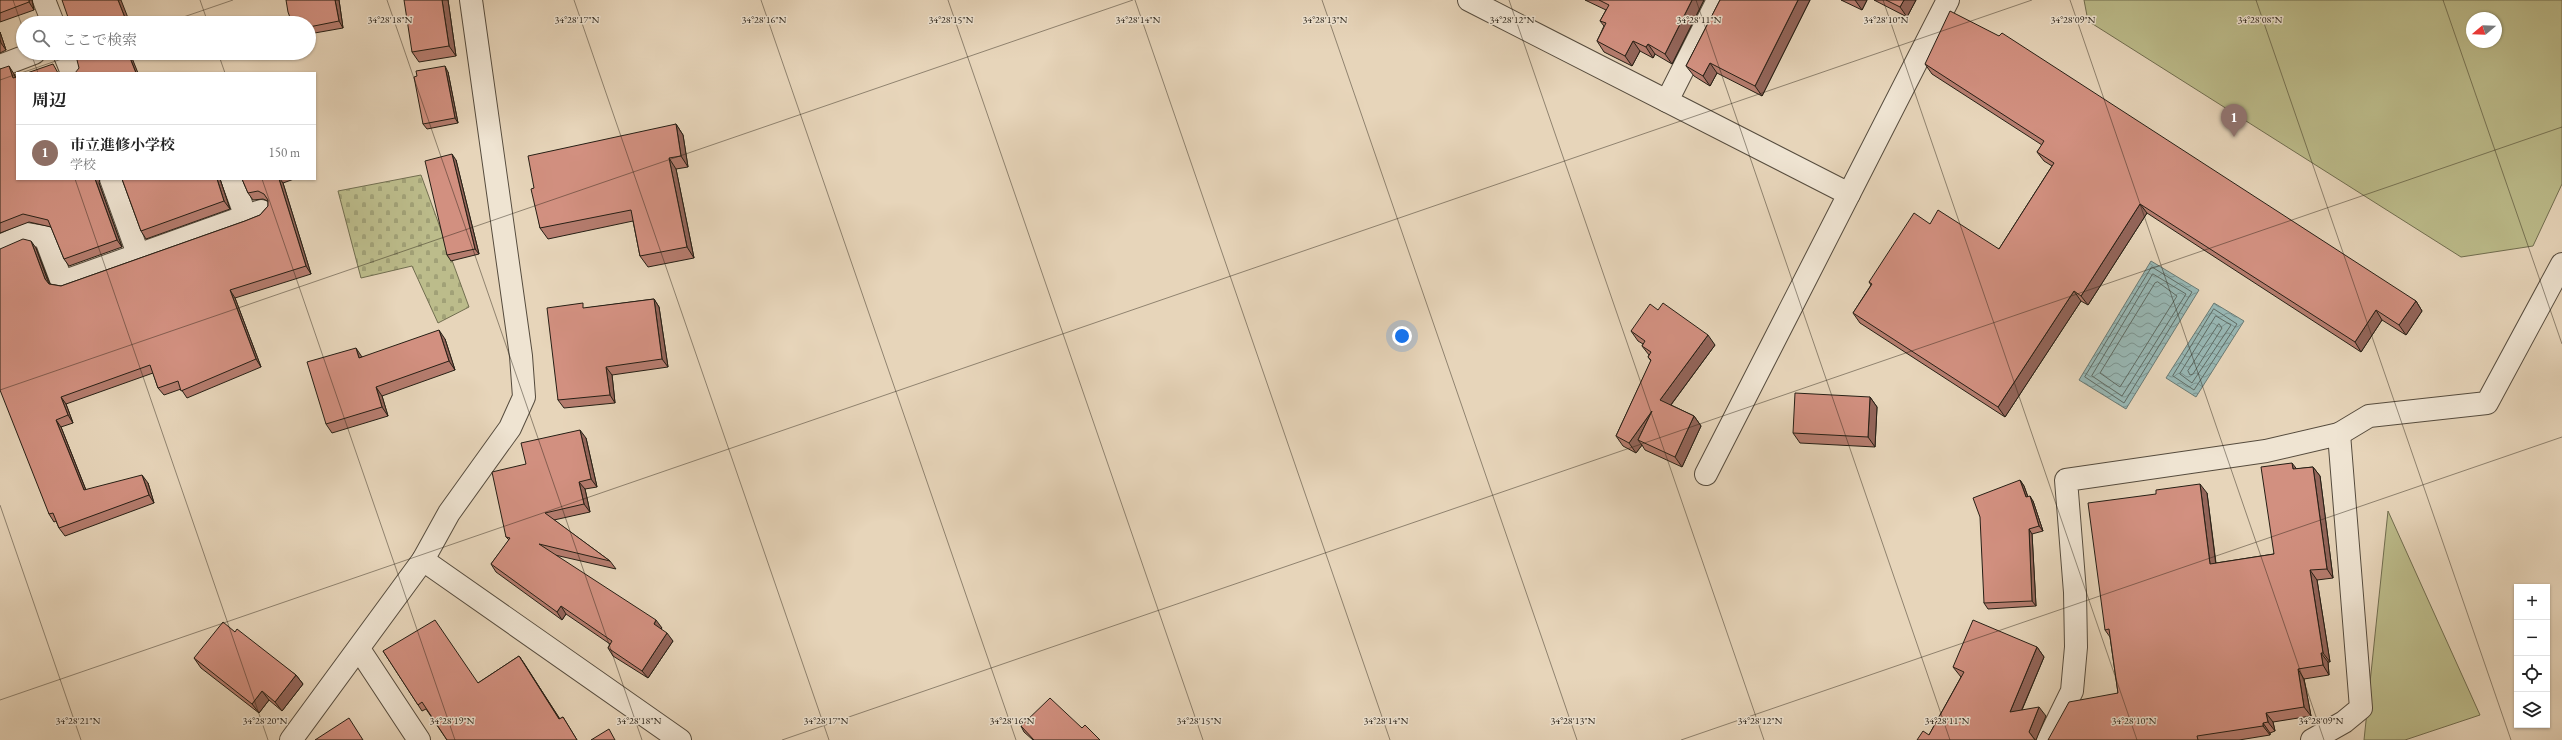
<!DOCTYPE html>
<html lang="ja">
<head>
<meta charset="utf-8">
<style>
	:root { --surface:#fff; --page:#f2f2f2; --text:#222; --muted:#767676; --line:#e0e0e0; --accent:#db2777 }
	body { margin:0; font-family:"EB Garamond","Noto Serif JP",serif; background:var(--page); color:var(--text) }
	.controls { position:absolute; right:12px; bottom:12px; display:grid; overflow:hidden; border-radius:0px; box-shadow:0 1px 3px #0004 }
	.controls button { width:36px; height:36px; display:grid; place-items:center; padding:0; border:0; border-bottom:1px solid var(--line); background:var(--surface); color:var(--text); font:20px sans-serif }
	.compass { position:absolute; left:2466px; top:12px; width:36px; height:36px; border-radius:50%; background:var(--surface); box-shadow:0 1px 3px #0004; rotate:251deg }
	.you { position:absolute; left:1402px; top:336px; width:14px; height:14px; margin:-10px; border:3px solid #fff; border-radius:50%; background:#1a73e8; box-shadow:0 0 0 6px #1a73e833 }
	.badge { display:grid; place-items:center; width:26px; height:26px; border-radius:50%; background:var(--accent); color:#fff; font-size:13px; font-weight:700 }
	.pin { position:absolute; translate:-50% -33px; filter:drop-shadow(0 1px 2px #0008) }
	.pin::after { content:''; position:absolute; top:21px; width:14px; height:12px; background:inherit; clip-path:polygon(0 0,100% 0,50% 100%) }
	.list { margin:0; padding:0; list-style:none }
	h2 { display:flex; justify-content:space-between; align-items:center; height:52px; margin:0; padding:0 16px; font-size:17px }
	h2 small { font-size:13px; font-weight:400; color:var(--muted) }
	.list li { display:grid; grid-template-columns:26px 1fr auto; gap:12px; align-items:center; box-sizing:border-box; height:56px; padding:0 16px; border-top:1px solid var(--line) }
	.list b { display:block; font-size:15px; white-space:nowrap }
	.list p { margin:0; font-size:13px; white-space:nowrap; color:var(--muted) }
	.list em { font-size:13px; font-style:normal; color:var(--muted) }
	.icon { flex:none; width:22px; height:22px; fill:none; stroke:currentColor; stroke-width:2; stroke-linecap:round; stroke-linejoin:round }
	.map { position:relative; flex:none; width:2562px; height:740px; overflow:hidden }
	.search { position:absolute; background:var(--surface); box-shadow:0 1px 3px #0004; left:16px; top:16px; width:300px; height:44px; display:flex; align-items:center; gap:10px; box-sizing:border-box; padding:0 14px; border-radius:22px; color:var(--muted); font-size:15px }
	.panel { position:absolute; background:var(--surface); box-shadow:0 1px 3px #0004; left:16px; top:72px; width:300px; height:108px; border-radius:0px }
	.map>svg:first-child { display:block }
	.green { fill:#bcbc8b; stroke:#716e50; fill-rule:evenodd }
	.cemetery { fill:url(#cemetery-stones); stroke:#716e50 }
	.water { fill:url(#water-waves); stroke:#6a7b75 }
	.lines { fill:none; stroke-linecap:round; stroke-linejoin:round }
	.shore { stroke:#5f6c65; stroke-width:1 }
	.minor-casing { stroke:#564c3e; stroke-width:24 }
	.minor { stroke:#efe4d2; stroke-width:22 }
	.wall { fill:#b57c6e; stroke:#261f15 }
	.shaded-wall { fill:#93655a; stroke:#261f15 }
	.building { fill:#d29080; stroke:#261f15 }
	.ticks { fill:none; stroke:#261f15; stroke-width:1; stroke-opacity:0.45 }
	.ticks-label { font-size:10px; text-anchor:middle; fill:#261f15; stroke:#efe4d2; stroke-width:3; stroke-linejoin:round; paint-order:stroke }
</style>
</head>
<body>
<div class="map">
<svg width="2562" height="740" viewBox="0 0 2562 740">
	<defs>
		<pattern id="cemetery-stones" width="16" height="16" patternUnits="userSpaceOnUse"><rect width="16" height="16" fill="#bcbc8b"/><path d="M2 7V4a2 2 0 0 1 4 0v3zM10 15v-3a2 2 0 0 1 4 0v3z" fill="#a1a177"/></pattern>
		<pattern id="water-waves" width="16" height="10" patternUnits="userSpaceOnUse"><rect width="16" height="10" fill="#98b8b5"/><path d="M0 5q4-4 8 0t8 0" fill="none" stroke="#7c9592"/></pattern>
	</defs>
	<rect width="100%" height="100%" fill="#e7d5ba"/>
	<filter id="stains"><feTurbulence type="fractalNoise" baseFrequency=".005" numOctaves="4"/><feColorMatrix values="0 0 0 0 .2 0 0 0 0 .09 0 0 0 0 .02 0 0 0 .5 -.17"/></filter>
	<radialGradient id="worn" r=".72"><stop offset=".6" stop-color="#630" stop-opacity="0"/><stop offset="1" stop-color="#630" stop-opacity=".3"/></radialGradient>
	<g class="green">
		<path d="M2084 0H2562V184L2533 246 2461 257 2088 21ZM2472 18H2496V42H2472Z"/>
		<polygon points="2388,511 2480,715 2405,740 2364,740"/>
	</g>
	<polygon class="cemetery" points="421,175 469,307 438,323 412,266 361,278 338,191"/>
	<g class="water">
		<polygon points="2151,261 2199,290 2126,409 2079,380"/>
		<polygon points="2214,303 2244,321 2196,397 2166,378"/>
	</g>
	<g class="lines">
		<g class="shore">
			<polygon points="2152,267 2192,292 2124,403 2085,377"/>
			<polygon points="2153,274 2186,294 2122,396 2092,376"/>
			<polygon points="2158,282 2177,296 2120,387 2100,373 2155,283"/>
			<polygon points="2214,309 2237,324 2194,390 2173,376"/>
			<polygon points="2216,316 2231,325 2192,383 2180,374"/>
			<polygon points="2219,324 2222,328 2193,374 2190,375 2188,371"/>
		</g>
		<defs>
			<g id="minor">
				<polyline points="44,0 53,23"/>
				<polyline points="1469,0 1849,194 1948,0"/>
				<polyline points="64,53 72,73"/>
				<polyline points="0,66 34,53"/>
				<polyline points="1667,101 1718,0"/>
				<polyline points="111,179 138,254"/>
				<polyline points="232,179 246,217"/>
				<polyline points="0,246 27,234 45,237 62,282 261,211"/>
				<polyline points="2339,434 2369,416 2487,403 2562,264"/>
				<polyline points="1706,474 1849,194"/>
				<polyline points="423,560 680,740"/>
				<polyline points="359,649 419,740"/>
				<polyline points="291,740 423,560 449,513 510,428 524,397 521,356 471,0"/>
				<polyline points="2048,740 2072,691 2076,647 2075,592 2066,480 2266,451 2339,434 2361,708 2344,722 2312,740"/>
			</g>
		</defs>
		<use href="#minor" class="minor-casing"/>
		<use href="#minor" class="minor"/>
	</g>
	<g class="wall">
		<polygon points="0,0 32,0 34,10 0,22"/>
		<polygon points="286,0 339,0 343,28 309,34 309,23"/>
		<polygon points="448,0 456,56 419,62 412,52"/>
		<polygon points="1585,0 1704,0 1672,64 1655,54 1653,58 1640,51 1632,66 1604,52 1597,41 1604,26 1600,21 1606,10"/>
		<polygon points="1720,0 1810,0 1762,96 1717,73 1710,86 1694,76 1686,66"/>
		<polygon points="1841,0 1867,0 1862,10"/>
		<polygon points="1874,0 1916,0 1907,17"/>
		<polygon points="0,32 6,50 0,53"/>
		<polygon points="1925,64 2416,301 2422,311 2406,335 2382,320 2361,352 2147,213 2088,305 2081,301 2005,417 1860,323 1853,313 1871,285 1869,282 1930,224 1999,249 2052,166 2044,161 2037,152 2042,145 1932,74"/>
		<polygon points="0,69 14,74 16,77 99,183 122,247 69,266 64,259 51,227 29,222 0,233"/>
		<polygon points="448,72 458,123 427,129 423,124"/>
		<polygon points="676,124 683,135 688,167 676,169 694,258 648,267 640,256 633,221 548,239 540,228 534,188"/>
		<polygon points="456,160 479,254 451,261 447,255"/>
		<polygon points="122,179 220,179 230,209 146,239 141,231"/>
		<polygon points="242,179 294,179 283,183 311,274 235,298 261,367 187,398 181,389 164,395 158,388 153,373 66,404 73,423 61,427 86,490 148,483 154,503 65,536 59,528 56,521 54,522 49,514 36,248 50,284 61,286 245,221 260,215 268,206 268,201 263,199 253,200 248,193"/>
		<polygon points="654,299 659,307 668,367 612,375 615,403 564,408 558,400 586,308"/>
		<polygon points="1658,310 1715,345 1671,405 1694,416 1701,426 1682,467 1645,450 1642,445 1636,453 1623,446 1616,436 1651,361 1648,357 1649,355 1642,346 1643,344 1638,341 1631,331"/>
		<polygon points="445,339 455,370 382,396 388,416 332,433 326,424 362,357"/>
		<polygon points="1870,397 1877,407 1875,447 1800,443 1793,433"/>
		<polygon points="586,438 597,487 585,489 590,512 554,520 610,561 616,569 555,555 662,628 661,629 673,641 648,678 613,656 608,648 610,644 566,614 562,620 496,572 491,564 509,540 506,537 526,464"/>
		<polygon points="2313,467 2320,476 2333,578 2317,580 2330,662 2328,662 2329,675 2304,679 2311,716 2273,722 2275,731 2270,733 2270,735 2239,740 2048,740 2118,693 2110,637 2105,630 2207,493 2216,563 2274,554 2296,469"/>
		<polygon points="2020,480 2024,486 2028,497 2033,501 2043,531 2032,534 2036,606 1988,609 1984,603"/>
		<polygon points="235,632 296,675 303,684 282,711 269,700 259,713 201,668 194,658"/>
		<polygon points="2037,647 2044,657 2022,710 2046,716 1929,735 1961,677 1953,667"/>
		<polygon points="383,651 478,683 519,656 560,719 563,717 577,740 447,740 426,709 422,711"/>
		<polygon points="1021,726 1082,728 1100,740 1033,740 1024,732"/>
	</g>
	<g class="shaded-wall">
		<polygon points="29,0 32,0 34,10 29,2"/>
		<polygon points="118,0 121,0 130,23 127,23"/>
		<polygon points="335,0 339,0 343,28 339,21"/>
		<polygon points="442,0 448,0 456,56 449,46"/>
		<polygon points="1692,0 1704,0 1672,64 1665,54"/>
		<polygon points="1798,0 1810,0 1762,96 1755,86"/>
		<polygon points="1855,0 1867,0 1862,10"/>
		<polygon points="1904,0 1916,0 1907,17 1900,7"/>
		<polygon points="0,32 6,50 1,43 0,39"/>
		<polygon points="1633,41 1640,51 1632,66 1625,56"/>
		<polygon points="1648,44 1655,54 1653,58 1646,47"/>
		<polygon points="128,53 130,53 138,73 136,73"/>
		<polygon points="1710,63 1717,73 1710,86 1703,76"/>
		<polygon points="9,66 14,74 17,81 13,78"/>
		<polygon points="445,66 448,72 458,123 455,118"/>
		<polygon points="676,124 683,135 688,167 681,156"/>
		<polygon points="452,154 456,160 479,254 475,249"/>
		<polygon points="669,158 676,169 694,258 687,247"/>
		<polygon points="95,179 100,179 99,183 122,247 117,240"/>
		<polygon points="217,179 220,179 230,209 224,201"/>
		<polygon points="279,179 280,179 283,183 311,274 306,266"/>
		<polygon points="2140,204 2147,213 2088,305 2081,296"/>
		<polygon points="31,241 36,248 50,287 45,279"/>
		<polygon points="230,290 235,298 261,367 256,359"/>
		<polygon points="2074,291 2081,301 2005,417 1998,407"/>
		<polygon points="654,299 659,307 668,367 662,359"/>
		<polygon points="2416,301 2422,311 2406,335 2399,325"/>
		<polygon points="2376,310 2382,320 2361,352 2355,342"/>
		<polygon points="439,330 445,339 455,370 449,361"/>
		<polygon points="1708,335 1715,345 1667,410 1660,400"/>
		<polygon points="356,348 362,357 359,358"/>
		<polygon points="606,367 612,375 615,403 610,395"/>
		<polygon points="376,387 382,396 388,416 382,407"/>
		<polygon points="61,397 66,404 73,423 68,415"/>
		<polygon points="1870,397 1877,407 1875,447 1868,437"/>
		<polygon points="1652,411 1638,440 1642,445 1636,453 1629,443"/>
		<polygon points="1694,416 1701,426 1682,467 1675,457"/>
		<polygon points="56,420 61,427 89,498 84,490"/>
		<polygon points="580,430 586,438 597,487 591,479"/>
		<polygon points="2292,463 2299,472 2293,469"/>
		<polygon points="2313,467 2320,476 2333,578 2327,569"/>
		<polygon points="142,475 148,483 154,503 149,495"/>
		<polygon points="2020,480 2024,486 2030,503 2026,497"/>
		<polygon points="579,482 585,489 590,512 584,504"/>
		<polygon points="2200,484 2207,493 2217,574 2210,564"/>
		<polygon points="2030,496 2033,501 2043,531 2039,526"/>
		<polygon points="2029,529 2032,534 2036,606 2032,601"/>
		<polygon points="2310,570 2317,580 2330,662 2323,653"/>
		<polygon points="561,606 566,614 562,620 557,612"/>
		<polygon points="656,620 662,628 659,632 654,624"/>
		<polygon points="667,633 673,641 648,678 642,671"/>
		<polygon points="2037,647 2044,657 2017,721 2010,712"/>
		<polygon points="2321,653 2328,662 2329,675 2323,665"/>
		<polygon points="519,656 524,663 564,726 559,719"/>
		<polygon points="2298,669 2304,679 2311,716 2304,707"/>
		<polygon points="296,675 303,684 282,711 275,702"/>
		<polygon points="262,691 269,700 259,713 252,704"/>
		<polygon points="2039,707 2046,716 2036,740 2035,740 2029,732"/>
		<polygon points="2266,713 2273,722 2275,731 2268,722"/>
		<polygon points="2263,723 2270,733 2270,735 2263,726"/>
	</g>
	<g class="building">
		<polygon points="0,0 29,0 29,2 0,13"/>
		<polygon points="62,0 118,0 127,23 70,23"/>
		<polygon points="286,0 335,0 339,21 309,27 309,23 292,23 288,12"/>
		<polygon points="404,0 442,0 449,46 412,52"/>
		<polygon points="1599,0 1692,0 1665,54 1648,44 1646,47 1633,41 1625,56 1597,41 1606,23 1600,21 1609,5"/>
		<polygon points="1720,0 1798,0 1755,86 1710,63 1703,76 1686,66"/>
		<polygon points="1886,0 1904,0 1900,7"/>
		<polygon points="1950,11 1999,36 2002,33 2416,301 2399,325 2376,310 2355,342 2140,204 2081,296 2074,291 1998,407 1853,313 1872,284 1869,282 1914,213 1930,224 1938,210 1999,249 2054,163 2037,152 2044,141 1925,64"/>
		<polygon points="82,53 128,53 136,73 75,73 79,68 76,56 82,54"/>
		<polygon points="53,64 58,73 27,73"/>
		<polygon points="9,66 13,78 17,77 17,179 95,179 117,240 64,259 48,220 23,214 0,223 0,69"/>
		<polygon points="445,66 455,118 423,124 414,77 417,76 416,71"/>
		<polygon points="676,124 681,156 669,158 687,247 640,256 631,210 540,228 531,189 534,188 528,156"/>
		<polygon points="452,154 475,249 447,255 425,161"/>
		<polygon points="122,179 217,179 224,201 141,231"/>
		<polygon points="242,179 279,179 306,266 230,290 256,359 181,391 178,381 158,388 150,365 61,397 68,415 56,420 84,490 142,475 149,495 59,528 53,513 49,514 0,390 0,249 23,239 31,241 45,279 49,284 61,286 245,221 260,215 268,206 268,200 264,194 258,191 248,193"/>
		<polygon points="654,299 662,359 606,367 610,395 558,400 547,308 583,303 583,308"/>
		<polygon points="1663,303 1708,335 1660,400 1694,416 1675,457 1638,440 1652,411 1629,443 1616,436 1651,360 1648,357 1651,352 1642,346 1645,341 1631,331 1650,304 1658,310"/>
		<polygon points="439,330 449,361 376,387 382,407 326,424 307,362 356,348 359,358"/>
		<polygon points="1795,393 1870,397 1868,437 1793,433"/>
		<polygon points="580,430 591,479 579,482 584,504 545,513 610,561 539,544 656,620 654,624 667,633 642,671 608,648 612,641 561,606 557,612 491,564 510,538 506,537 492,472 526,464 521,443"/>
		<polygon points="2292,463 2293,469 2313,467 2327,569 2310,570 2323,653 2321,653 2323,665 2298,669 2304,707 2266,713 2268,722 2263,723 2263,726 2197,736 2198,740 2048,740 2069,702 2118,693 2109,629 2105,630 2088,503 2156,494 2156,490 2200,484 2210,564 2274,554 2261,467"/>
		<polygon points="2020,480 2026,497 2030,496 2039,526 2029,529 2032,601 1984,603 1980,517 1973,498"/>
		<polygon points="435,620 478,683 519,656 559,719 563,717 577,740 447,740 422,702 418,705 383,651"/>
		<polygon points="1973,620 2037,647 2010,712 2039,707 2029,732 2035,740 1917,740 1923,731 1929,735 1964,672 1953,667"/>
		<polygon points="223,622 235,632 237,629 296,675 275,702 262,691 252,704 194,658"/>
		<polygon points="1050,698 1082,728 1085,725 1100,740 1034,740 1021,726"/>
		<polygon points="349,718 363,740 315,740"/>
		<polygon points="609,729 615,740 591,740"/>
	</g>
	<path class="ticks" d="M13 0 23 29M200 0 208 23M387 0 642 740M574 0 829 740M761 0 1016 740M948 0 1203 740M1135 0 1390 740M1322 0 1577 740M1509 0 1764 740M1696 0 1950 740M1883 0 2137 740M2070 0 2324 740M2256 0 2511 740M2443 0 2562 344M166 23 233 0M31 53 38 73M218 53 225 73M21 73 79 53M0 80 17 74M75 179 268 740M262 179 455 740M0 390 1133 0M0 505 81 740M0 700 2032 0M782 740 2562 127M1681 740 2562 437"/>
	<g class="ticks-label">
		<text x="390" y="23">34°28'18"N</text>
		<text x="577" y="23">34°28'17"N</text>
		<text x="764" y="23">34°28'16"N</text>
		<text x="951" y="23">34°28'15"N</text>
		<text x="1138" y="23">34°28'14"N</text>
		<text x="1325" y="23">34°28'13"N</text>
		<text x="1512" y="23">34°28'12"N</text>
		<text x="1699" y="23">34°28'11"N</text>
		<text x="2260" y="23">34°28'08"N</text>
		<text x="1886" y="23">34°28'10"N</text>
		<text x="2073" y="23">34°28'09"N</text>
		<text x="78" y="724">34°28'21"N</text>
		<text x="265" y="724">34°28'20"N</text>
		<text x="452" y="724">34°28'19"N</text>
		<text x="639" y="724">34°28'18"N</text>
		<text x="826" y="724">34°28'17"N</text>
		<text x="1012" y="724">34°28'16"N</text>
		<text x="1199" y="724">34°28'15"N</text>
		<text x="1386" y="724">34°28'14"N</text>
		<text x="1573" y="724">34°28'13"N</text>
		<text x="1760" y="724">34°28'12"N</text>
		<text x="1947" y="724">34°28'11"N</text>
		<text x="2134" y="724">34°28'10"N</text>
		<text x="2321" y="724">34°28'09"N</text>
	</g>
	<rect width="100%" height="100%" filter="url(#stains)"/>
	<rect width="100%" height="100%" fill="url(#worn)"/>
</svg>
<div class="controls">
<button>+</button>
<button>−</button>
<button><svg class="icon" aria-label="locate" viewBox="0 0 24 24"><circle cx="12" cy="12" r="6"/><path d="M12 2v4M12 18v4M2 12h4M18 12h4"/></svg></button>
<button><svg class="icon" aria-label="layers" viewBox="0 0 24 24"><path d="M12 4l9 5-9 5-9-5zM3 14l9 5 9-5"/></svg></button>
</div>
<svg class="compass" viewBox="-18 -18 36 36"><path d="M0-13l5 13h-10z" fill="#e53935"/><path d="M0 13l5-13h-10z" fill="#767676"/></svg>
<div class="you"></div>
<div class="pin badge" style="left:2234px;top:137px;background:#8d6e63">1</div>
<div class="search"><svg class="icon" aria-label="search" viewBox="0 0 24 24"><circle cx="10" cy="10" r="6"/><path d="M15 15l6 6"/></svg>ここで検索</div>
<section class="panel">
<h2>周辺<small></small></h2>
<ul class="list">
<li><span class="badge" style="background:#8d6e63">1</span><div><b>市立進修小学校</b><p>学校</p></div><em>150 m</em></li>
</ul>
</section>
</div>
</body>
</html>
